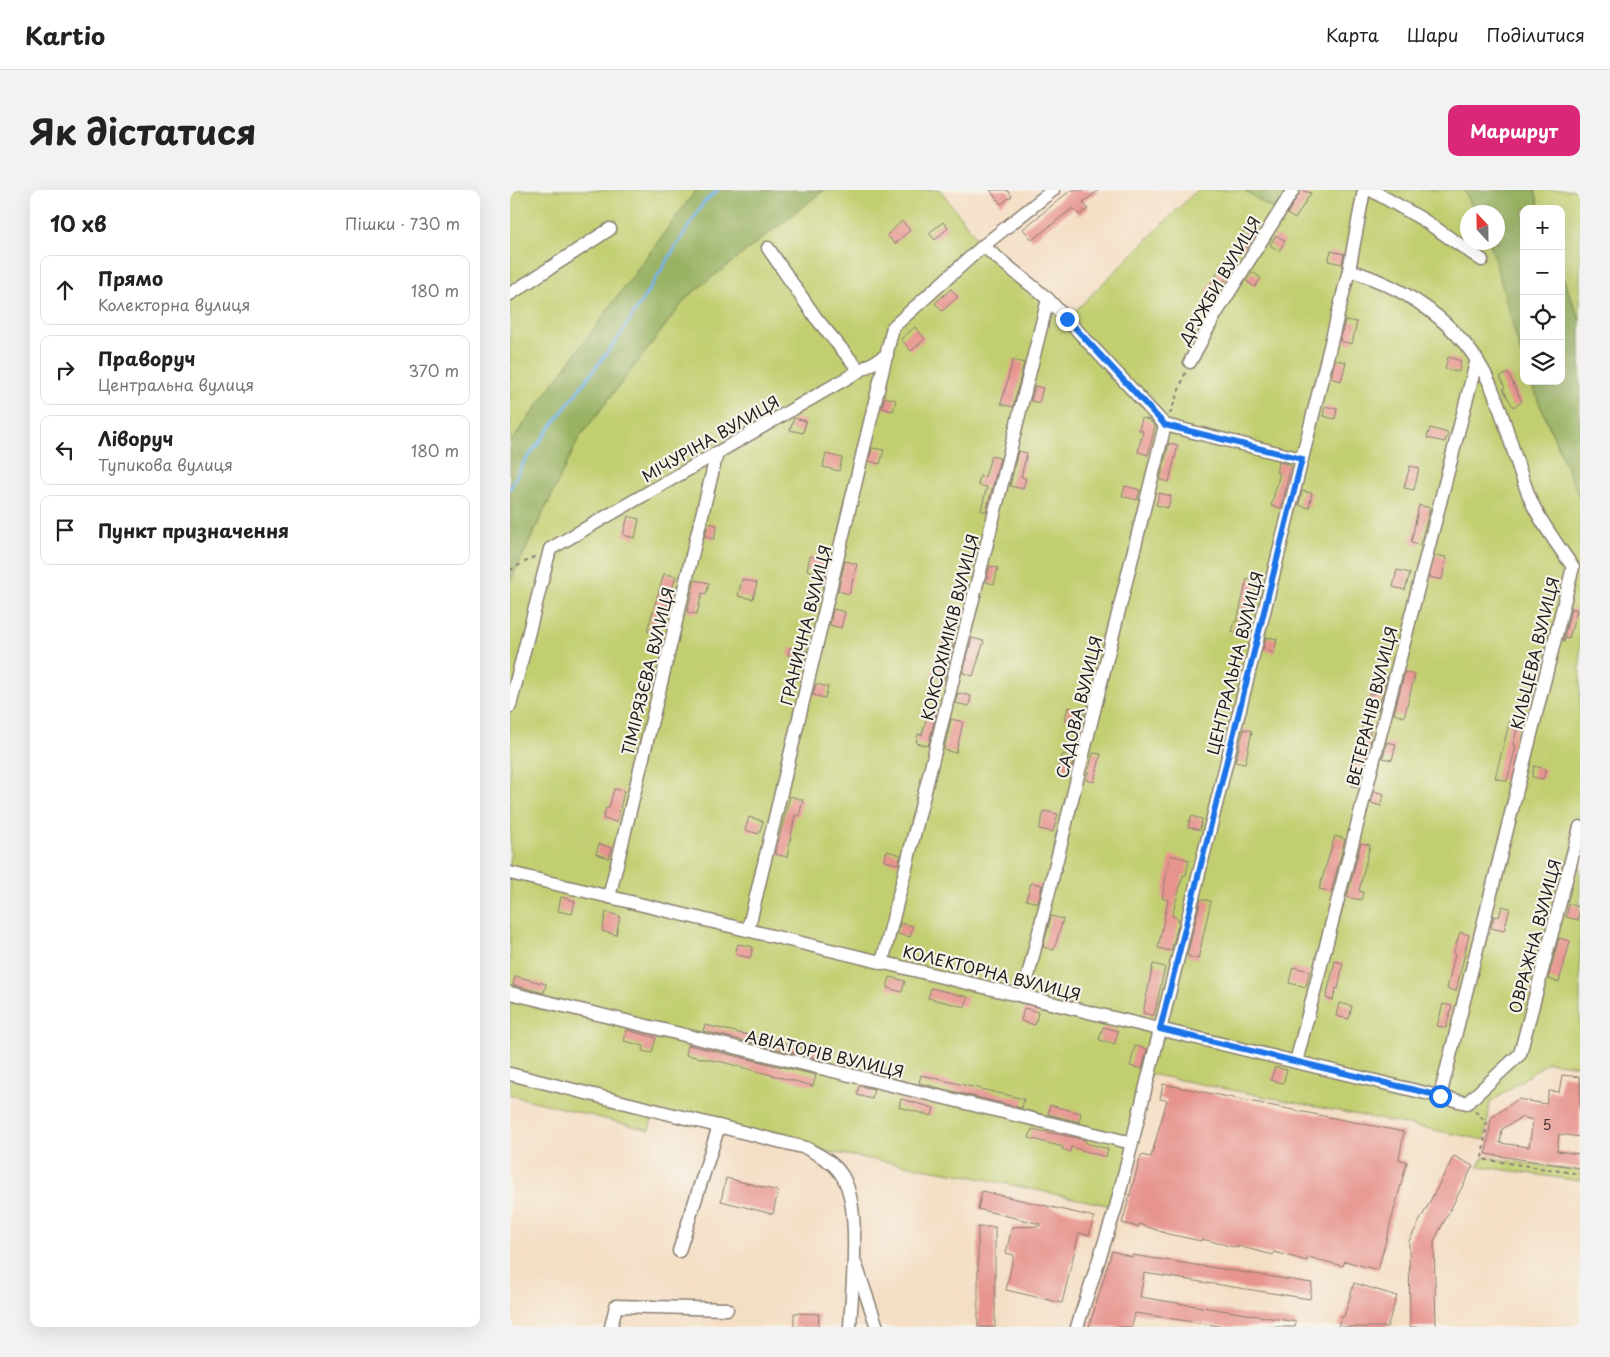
<!DOCTYPE html>
<html lang="uk">
<head>
<meta charset="utf-8">
<style>
	:root { --surface:#fff; --page:#f2f2f2; --text:#222; --muted:#767676; --line:#e0e0e0; --accent:#db2777 }
	body { margin:0; font-family:"Playpen Sans",sans-serif; background:var(--page); color:var(--text) }
	.controls { position:absolute; right:15px; top:15px; display:grid; overflow:hidden; border-radius:10px; box-shadow:0 5px 20px #0002 }
	.controls button { width:45px; height:45px; display:grid; place-items:center; padding:0; border:0; border-bottom:1px solid var(--line); background:var(--surface); color:var(--text); font:25px sans-serif }
	.compass { position:absolute; left:950px; top:15px; width:45px; height:45px; border-radius:50%; background:var(--surface); box-shadow:0 5px 20px #0002; rotate:338deg }
	.stop { position:absolute; width:15px; height:15px; margin:-11px; border:4px solid #1a73e8; border-radius:50%; background:#fff }
	.stop.end { background:#1a73e8; border-color:#fff; box-shadow:0 1px 5px #0008 }
	.list { margin:0; padding:0; list-style:none }
	h2 { display:flex; justify-content:space-between; align-items:center; height:65px; margin:0; padding:0 20px; font-size:21px }
	h2 small { font-size:16px; font-weight:400; color:var(--muted) }
	.list li { display:grid; grid-template-columns:32px 1fr auto; gap:15px; align-items:center; box-sizing:border-box; height:70px; margin:0 10px 10px; padding:0 10px; border:1px solid var(--line); border-radius:10px }
	.list b { display:block; font-size:19px; white-space:nowrap }
	.list p { margin:0; font-size:16px; white-space:nowrap; color:var(--muted) }
	.list em { font-size:16px; font-style:normal; color:var(--muted) }
	.icon { flex:none; width:28px; height:28px; fill:none; stroke:currentColor; stroke-width:2; stroke-linecap:round; stroke-linejoin:round }
	.map { position:relative; flex:none; width:1070px; height:1137px; overflow:hidden; border-radius:10px }
	header { display:flex; align-items:center; gap:30px; box-sizing:border-box; height:70px; padding:0 25px; background:var(--surface); border-bottom:1px solid var(--line) }
	header strong { font-size:24px }
	nav { display:flex; gap:28px; margin-inline-start:auto; font-size:18px }
	.intro { display:flex; align-items:center; justify-content:space-between; box-sizing:border-box; height:120px; padding:0 30px }
	h1 { margin:0; font-size:35px }
	.button { padding:12px 22px; border-radius:10px; background:var(--accent); color:#fff; font-size:18px; font-weight:700 }
	main { display:flex; gap:30px; padding:0 30px }
	aside { flex:1; background:var(--surface); border-radius:10px; box-shadow:0 5px 20px #0002 }
	.map>svg:first-child { display:block }
	.green { fill:#c2cf71; stroke:#6f7646 }
	.forest { fill:#99b263; stroke:#5a6740 }
	.lines { fill:none; stroke-linecap:round; stroke-linejoin:round }
	.stream { stroke:#73b2e6; stroke-width:3 }
	.building { fill:#e7948f; fill-rule:evenodd }
	.minor-casing { stroke:#887d70; stroke-width:15 }
	.path { stroke:#887d70; stroke-width:2; stroke-dasharray:4 4; stroke-linecap:butt }
	.minor { stroke:#fff; stroke-width:12 }
	.route { stroke:#1a73e8; stroke-width:6 }
	.labels { text-anchor:middle; dominant-baseline:central; stroke-width:4.5; stroke-linejoin:round; paint-order:stroke }
	.number-label { font-size:14px; fill:#4f3a39 }
	.street-label { font-size:16px; fill:#1c1c1c; stroke:#f7f3e8 }
</style>
</head>
<body>
<header>
<strong>Kartio</strong>
<nav><a>Карта</a><a>Шари</a><a>Поділитися</a></nav>
</header>
<div class="intro"><h1>Як дістатися</h1><a class="button">Маршрут</a></div>
<main>
<aside>
<h2>10 хв<small>Пішки · 730 m</small></h2>
<ul class="list">
<li><svg class="icon" aria-label="ahead" viewBox="0 0 24 24"><path d="M12 20V5M6 11l6-6 6 6"/></svg><div><b>Прямо</b><p>Колекторна вулиця</p></div><em>180 m</em></li>
<li><svg class="icon" aria-label="right" viewBox="0 0 24 24"><path d="M7 20v-9h11M14 6l5 5-5 5"/></svg><div><b>Праворуч</b><p>Центральна вулиця</p></div><em>370 m</em></li>
<li><svg class="icon" aria-label="left" viewBox="0 0 24 24"><path d="M17 20v-9H6M10 6l-5 5 5 5"/></svg><div><b>Ліворуч</b><p>Тупикова вулиця</p></div><em>180 m</em></li>
<li><svg class="icon" aria-label="arrive" viewBox="0 0 24 24"><path d="M6 21V4h12l-3 4 3 4H6"/></svg><div><b>Пункт призначення</b></div></li>
</ul>
</aside>
<div class="map">
<svg width="1070" height="1137" viewBox="0 0 1070 1137">
	<rect width="100%" height="100%" fill="#f7f3e8"/>
	<filter id="ink" filterUnits="userSpaceOnUse"><feTurbulence type="fractalNoise" baseFrequency=".02" numOctaves="2"/><feDisplacementMap in="SourceGraphic" scale="10" xChannelSelector="R" yChannelSelector="G"/><feConvolveMatrix kernelMatrix="1 2 1 2 8 2 1 2 1" color-interpolation-filters="sRGB"/></filter>
	<filter id="wash" filterUnits="userSpaceOnUse"><feTurbulence type="fractalNoise" baseFrequency=".0096" numOctaves="4" result="noise"/><feDisplacementMap in="SourceGraphic" scale="20" xChannelSelector="R" yChannelSelector="G"/><feGaussianBlur stdDeviation="1.12" result="paint"/><feColorMatrix in="noise" values="0 0 0 0 0 0 0 0 0 0 0 0 0 0 0 0 0 1.4 0 .05"/><feComposite in="paint" operator="in"/></filter>
	<g filter="url(#wash)">
		<rect width="100%" height="100%" fill="#f4dec4"/>
		<g class="green">
			<polygon points="0,0 186,0 0,253"/>
			<polygon points="314,0 430,0 473,56 557,129 687,0 734,0 767,22 783,0 954,0 965,22 958,22 958,52 980,53 983,58 1014,175 1014,191 1020,191 1070,309 1070,876 1038,872 980,913 975,950 640,884 606,1017 459,986 296,958 144,921 139,940 0,905 0,392 69,248 178,106"/>
			<polygon points="1025,0 1070,0 1070,130 1051,83 1051,19 1030,19"/>
			<polygon points="973,967 1070,981 1070,991 968,976"/>
		</g>
		<g class="forest">
			<polygon points="186,0 314,0 178,106 69,248 0,392 0,253"/>
			<polygon points="734,0 783,0 767,22"/>
			<polygon points="954,0 1025,0 1030,19 1014,19 1014,175 980,53 988,52 988,22 965,22"/>
			<polygon points="1051,83 1070,130 1070,309 1020,191 1051,191"/>
		</g>
		<g class="lines">
			<polyline class="stream" points="0,299 12,275 111,144 194,12 208,0"/>
		</g>
		<g id="blocks">
			<g class="building">
				<polygon points="480,0 497,0 502,6 491,14"/>
				<polygon points="561,0 589,0 573,12 578,19 569,25 563,18 522,50 513,39"/>
				<polygon points="791,0 801,3 785,29 777,24"/>
				<polygon points="392,31 400,40 385,54 377,45"/>
				<polygon points="433,32 438,38 425,50 419,43"/>
				<polygon points="734,41 744,47 737,58 728,52"/>
				<polygon points="766,45 775,51 769,61 760,55"/>
				<polygon points="821,61 834,64 832,74 818,71"/>
				<polygon points="713,74 722,80 703,106 696,101"/>
				<polygon points="742,82 751,88 745,97 736,91"/>
				<polygon points="441,99 448,107 432,121 425,113"/>
				<polygon points="835,130 847,132 842,154 830,151"/>
				<polygon points="405,137 415,149 401,161 391,149"/>
				<polygon points="938,167 951,171 949,182 935,179"/>
				<polygon points="503,170 514,173 503,217 491,214"/>
				<polygon points="825,170 836,172 831,191 821,188"/>
				<polygon points="998,183 1012,212 1003,217 993,199 995,198 990,187"/>
				<polygon points="525,196 533,198 529,213 521,211"/>
				<polygon points="375,207 386,210 383,221 372,218"/>
				<polygon points="815,216 827,219 825,229 813,226"/>
				<polygon points="284,228 296,231 293,243 280,240"/>
				<polygon points="632,228 639,230 645,236 638,265 628,262 633,241 629,240"/>
				<polygon points="920,238 938,243 935,252 917,248"/>
				<polygon points="659,253 668,255 659,292 650,290"/>
				<polygon points="362,258 374,260 370,274 359,271"/>
				<polygon points="508,261 517,263 511,287 516,288 513,299 500,296"/>
				<polygon points="316,264 332,268 329,281 313,277"/>
				<polygon points="481,266 490,268 476,322 471,320 477,297 468,295 470,286 475,287"/>
				<polygon points="769,272 781,275 771,318 761,316 770,283 766,282"/>
				<polygon points="900,276 909,278 904,300 894,298"/>
				<polygon points="615,296 630,300 627,310 612,306"/>
				<polygon points="792,301 802,303 799,318 789,315"/>
				<polygon points="649,303 661,306 658,318 646,315"/>
				<polygon points="909,315 920,318 910,355 901,353"/>
				<polygon points="118,326 129,329 125,348 113,345"/>
				<polygon points="198,333 207,335 204,349 195,347"/>
				<polygon points="925,365 936,367 932,390 919,387"/>
				<polygon points="300,366 318,371 315,385 297,380"/>
				<polygon points="335,371 347,374 339,404 328,401"/>
				<polygon points="480,376 488,378 484,394 476,392"/>
				<polygon points="887,380 900,383 895,400 883,397"/>
				<polygon points="154,384 166,386 149,444 137,441"/>
				<polygon points="232,389 247,393 243,409 228,406"/>
				<polygon points="737,389 747,392 734,445 722,442 725,431 727,431"/>
				<polygon points="185,390 199,393 196,404 192,403 187,424 177,422"/>
				<polygon points="1061,418 1067,420 1059,449 1055,448 1054,452 1053,452"/>
				<polygon points="323,419 335,422 331,438 320,435"/>
				<polygon points="756,447 767,449 764,463 753,460"/>
				<polygon points="462,448 474,451 463,486 453,483"/>
				<polygon points="432,451 443,454 434,490 421,486"/>
				<polygon points="280,457 297,461 294,470 278,466"/>
				<polygon points="895,482 905,485 894,527 884,524"/>
				<polygon points="868,484 877,487 868,520 856,517 860,503 864,504"/>
				<polygon points="306,494 318,497 315,508 303,505"/>
				<polygon points="448,503 461,506 459,516 445,513"/>
				<polygon points="558,517 574,521 572,533 555,529"/>
				<polygon points="418,522 426,524 418,556 406,553 408,544 412,545"/>
				<polygon points="441,529 453,532 446,563 434,560"/>
				<polygon points="1000,530 1009,532 1003,555 1006,556 997,591 985,588"/>
				<polygon points="853,533 862,535 859,547 861,548 848,597 842,596 845,584 842,583"/>
				<polygon points="734,539 742,541 735,574 725,572"/>
				<polygon points="877,552 886,554 882,570 873,568"/>
				<polygon points="583,563 591,564 584,592 576,590"/>
				<polygon points="553,564 564,567 561,580 549,577"/>
				<polygon points="1024,576 1036,579 1033,589 1022,587"/>
				<polygon points="104,599 114,601 107,632 93,629 96,618 99,618"/>
				<polygon points="864,601 874,604 871,616 861,613"/>
				<polygon points="280,606 293,610 289,626 285,625 277,667 265,664"/>
				<polygon points="534,621 548,624 543,642 529,639"/>
				<polygon points="681,626 692,629 690,640 678,637"/>
				<polygon points="239,627 253,631 249,644 235,640"/>
				<polygon points="825,646 835,649 821,702 809,699"/>
				<polygon points="851,653 860,655 849,701 853,702 851,710 837,707"/>
				<polygon points="89,654 102,658 99,668 86,664"/>
				<polygon points="377,661 391,665 388,674 374,671"/>
				<polygon points="660,665 679,670 676,685 673,685 662,726 668,728 669,732 661,761 648,758 658,710 652,708"/>
				<polygon points="521,693 532,695 528,713 516,710"/>
				<polygon points="51,707 65,711 62,724 48,721"/>
				<polygon points="691,709 701,711 688,769 677,766"/>
				<polygon points="1059,714 1070,717 1068,730 1056,727"/>
				<polygon points="992,716 1000,718 994,741 981,738 984,726 989,727"/>
				<polygon points="96,722 110,726 106,745 92,741"/>
				<polygon points="541,726 553,729 544,760 533,757"/>
				<polygon points="390,733 403,736 400,747 388,744"/>
				<polygon points="950,742 959,745 946,801 937,799 945,764 943,764"/>
				<polygon points="1049,748 1060,751 1049,792 1038,789"/>
				<polygon points="228,754 243,757 240,768 225,764"/>
				<polygon points="825,771 833,773 828,799 826,798 823,810 816,808"/>
				<polygon points="643,774 655,777 644,826 633,823"/>
				<polygon points="783,777 800,781 796,797 779,793"/>
				<polygon points="5,786 36,794 34,803 3,795"/>
				<polygon points="380,787 395,791 392,802 377,798"/>
				<polygon points="421,798 458,807 455,817 418,808"/>
				<polygon points="829,813 842,816 839,829 826,826"/>
				<polygon points="933,814 942,816 936,838 927,836"/>
				<polygon points="514,818 528,822 525,835 511,831"/>
				<polygon points="195,835 312,862 310,869 193,841"/>
				<polygon points="593,837 608,841 605,854 589,850"/>
				<polygon points="117,840 146,848 142,863 132,861 134,856 114,851"/>
				<polygon points="178,855 306,885 303,896 212,872 176,865"/>
				<polygon points="625,856 637,859 632,879 620,876"/>
				<polygon points="355,874 373,877 372,884 353,880"/>
				<polygon points="765,877 777,880 773,893 761,890"/>
				<polygon points="411,885 514,909 512,918 409,893"/>
				<path d="M1052 885 1070 887V947L1049 944 1047 961 1070 964V978L976 964 981 928 1008 909 1036 914 1039 901 1049 902ZM1012 927 1023 930 1019 957 990 953 992 939Z"/>
				<polygon points="653,894 894,942 889,969 897,972 868,1080 835,1071 833,1076 798,1067 797,1071 764,1062 763,1065 728,1056 728,1058 692,1049 691,1051 658,1044 629,1034 628,1037 612,1033 631,965 641,967 657,910 650,909"/>
				<polygon points="349,896 364,899 362,909 347,905"/>
				<polygon points="391,909 424,918 422,926 389,917"/>
				<polygon points="540,915 571,923 569,932 538,924"/>
				<polygon points="522,939 576,950 576,953 598,959 596,967 561,957 560,962 552,959 553,957 519,948"/>
				<polygon points="944,966 963,976 924,1051 926,1137 900,1137 899,1051"/>
				<polygon points="216,988 268,1001 263,1024 211,1011"/>
				<polygon points="472,1001 584,1027 579,1045 569,1043 552,1113 496,1100 504,1065 496,1063 502,1037 529,1036 530,1034 468,1019"/>
				<rect x="468" y="1037" width="17" height="100"/>
				<polygon points="602,1061 622,1067 622,1065 802,1093 800,1109 634,1083 630,1107 786,1132 785,1137 715,1137 625,1123 622,1137 579,1137"/>
				<polygon points="844,1093 887,1106 877,1137 828,1137 832,1126 834,1127"/>
				<polygon points="284,1123 309,1124 308,1137 284,1137"/>
			</g>
		</g>
	</g>
	<g filter="url(#ink)">
		<use href="#blocks" fill-opacity="0" stroke="#887d70" stroke-width="1"/>
		<g class="lines">
			<defs>
				<g id="minor">
					<polyline points="861,0 912,29 972,70"/>
					<polyline points="473,56 538,109 655,235 792,269"/>
					<polyline points="258,58 306,128 349,180"/>
					<path d="M839 80C903 100 961 141 985 206 999 241 1007 279 1022 313 1033 336 1049 357 1063 377L930 906"/>
					<polyline points="0,104 100,39"/>
					<polyline points="680,172 705,125 783,0"/>
					<polyline points="0,516 40,359 377,165"/>
					<polyline points="0,683 957,913 1010,864 1070,637"/>
					<polyline points="99,707 207,263"/>
					<polyline points="238,740 383,137 473,56 543,0"/>
					<polyline points="372,773 538,109"/>
					<polyline points="0,803 622,953"/>
					<polyline points="513,806 655,235"/>
					<polyline points="786,872 967,169"/>
					<path d="M0 884 296 958C311 966 326 973 334 989 351 1022 342 1098 340 1137"/>
					<polyline points="169,1061 209,936"/>
					<polyline points="346,1075 367,1137"/>
					<polyline points="101,1137 106,1116 217,1119"/>
					<polyline points="567,1137 606,1017 839,80 854,0"/>
				</g>
			</defs>
			<use href="#minor" class="minor-casing"/>
			<g class="path">
				<polyline points="660,224 676,181"/>
				<polyline points="0,380 26,366"/>
				<polyline points="965,921 977,933 972,969 1070,984"/>
			</g>
			<use href="#minor" class="minor"/>
		</g>
	</g>
	<g class="lines" filter="url(#ink)">
		<polyline class="route" points="557,129 655,235 792,269 650,839 930,906"/>
	</g>
	<g class="labels">
		<g class="number-label">
			<text x="1037" y="934">5</text>
		</g>
		<g class="street-label">
			<text transform="translate(709 90) rotate(-60)">ДРУЖБИ ВУЛИЦЯ</text>
			<text transform="translate(200 248) rotate(-30)">МІЧУРІНА ВУЛИЦЯ</text>
			<text transform="translate(295 435) rotate(-76)">ГРАНИЧНА ВУЛИЦЯ</text>
			<text transform="translate(439 437) rotate(-76)">КОКСОХІМІКІВ ВУЛИЦЯ</text>
			<text transform="translate(1024 463) rotate(-76)">КІЛЬЦЕВА ВУЛИЦЯ</text>
			<text transform="translate(724 473) rotate(-76)">ЦЕНТРАЛЬНА ВУЛИЦЯ</text>
			<text transform="translate(137 481) rotate(-76)">ТІМІРЯЗЄВА ВУЛИЦЯ</text>
			<text transform="translate(861 516) rotate(-76)">ВЕТЕРАНІВ ВУЛИЦЯ</text>
			<text transform="translate(568 517) rotate(-76)">САДОВА ВУЛИЦЯ</text>
			<text transform="translate(1024 746) rotate(-75)">ОВРАЖНА ВУЛИЦЯ</text>
			<text transform="translate(482 782) rotate(14)">КОЛЕКТОРНА ВУЛИЦЯ</text>
			<text transform="translate(315 863) rotate(13)">АВІАТОРІВ ВУЛИЦЯ</text>
		</g>
	</g>
</svg>
<div class="controls">
<button>+</button>
<button>−</button>
<button><svg class="icon" aria-label="locate" viewBox="0 0 24 24"><circle cx="12" cy="12" r="6"/><path d="M12 2v4M12 18v4M2 12h4M18 12h4"/></svg></button>
<button><svg class="icon" aria-label="layers" viewBox="0 0 24 24"><path d="M12 4l9 5-9 5-9-5zM3 14l9 5 9-5"/></svg></button>
</div>
<svg class="compass" viewBox="-18 -18 36 36"><path d="M0-13l5 13h-10z" fill="#e53935"/><path d="M0 13l5-13h-10z" fill="#767676"/></svg>
<div class="stop" style="left:930px;top:906px"></div>
<div class="stop end" style="left:557px;top:129px"></div>
</div>
</main>
</body>
</html>
